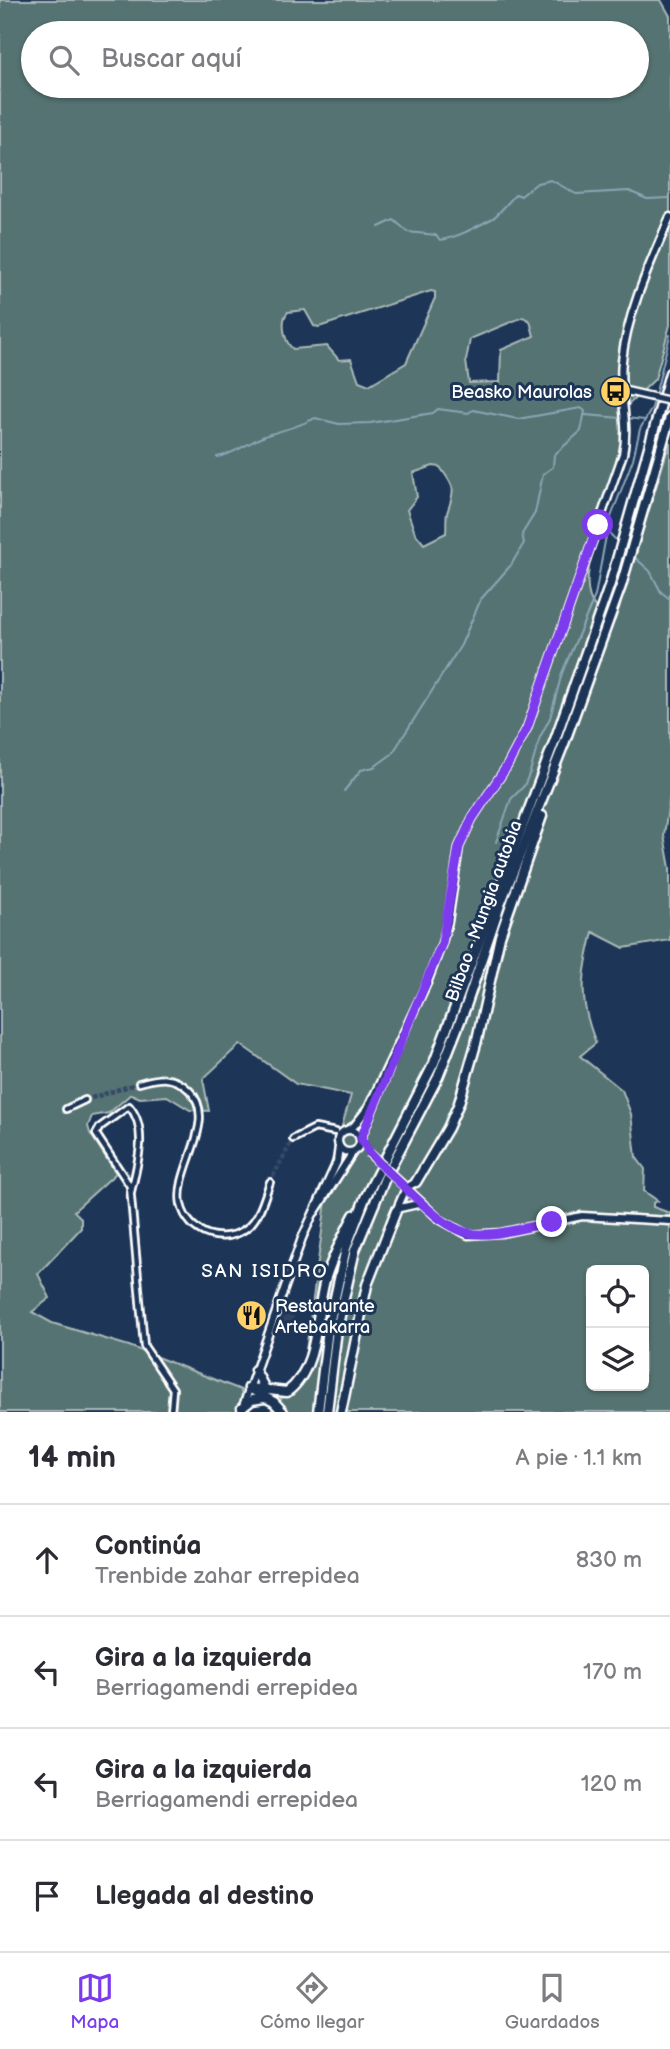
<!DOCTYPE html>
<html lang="es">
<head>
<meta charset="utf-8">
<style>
	:root { --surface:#fff; --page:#f7f7f7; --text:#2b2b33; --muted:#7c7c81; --line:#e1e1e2; --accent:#7c3aed }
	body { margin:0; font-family:"Balsamiq Sans",sans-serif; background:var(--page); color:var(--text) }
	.controls { position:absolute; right:21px; bottom:21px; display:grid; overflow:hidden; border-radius:10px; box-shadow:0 2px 5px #0004 }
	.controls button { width:63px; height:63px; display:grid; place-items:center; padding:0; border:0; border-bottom:2px solid var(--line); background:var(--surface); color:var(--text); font:35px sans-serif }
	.stop { position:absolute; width:21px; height:21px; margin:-16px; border:5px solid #7c3aed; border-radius:50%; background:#fff }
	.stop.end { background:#7c3aed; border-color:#fff; box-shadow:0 2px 7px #0008 }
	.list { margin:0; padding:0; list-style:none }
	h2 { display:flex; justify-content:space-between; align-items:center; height:91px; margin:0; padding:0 28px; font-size:30px }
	h2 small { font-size:23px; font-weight:400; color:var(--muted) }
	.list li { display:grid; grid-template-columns:46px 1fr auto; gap:21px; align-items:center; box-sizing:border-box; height:112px; padding:0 28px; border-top:2px solid var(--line) }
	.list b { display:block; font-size:26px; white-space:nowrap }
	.list p { margin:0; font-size:23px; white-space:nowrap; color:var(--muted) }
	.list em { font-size:23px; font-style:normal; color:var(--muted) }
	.icon { flex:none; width:38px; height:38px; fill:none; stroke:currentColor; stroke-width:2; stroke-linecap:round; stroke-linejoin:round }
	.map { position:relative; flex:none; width:670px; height:1412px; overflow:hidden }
	.search { position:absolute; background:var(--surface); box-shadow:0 2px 5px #0004; left:21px; right:21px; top:21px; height:77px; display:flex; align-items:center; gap:18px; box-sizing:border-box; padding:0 24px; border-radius:38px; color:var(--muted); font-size:26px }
	.sheet { height:539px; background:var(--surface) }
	nav { display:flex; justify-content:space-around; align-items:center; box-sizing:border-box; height:98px; border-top:2px solid var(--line); background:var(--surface); font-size:19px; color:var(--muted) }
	nav a { display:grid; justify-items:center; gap:4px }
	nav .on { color:var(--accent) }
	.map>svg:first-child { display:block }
	.built { fill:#33425f }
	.green { fill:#557372; stroke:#aab9b8; stroke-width:2; fill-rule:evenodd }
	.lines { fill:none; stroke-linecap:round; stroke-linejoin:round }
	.stream { stroke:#8ca6b6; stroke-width:2 }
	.street-tunnel { stroke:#344968; stroke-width:4.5; stroke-dasharray:4.5 2; stroke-linecap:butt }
	.street-casing { stroke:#fff; stroke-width:10 }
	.secondary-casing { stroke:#fff; stroke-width:11 }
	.highway-casing { stroke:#fff; stroke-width:13 }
	.street { stroke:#1d3557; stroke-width:4.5 }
	.secondary { stroke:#1d3557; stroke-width:6 }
	.highway { stroke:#1d3557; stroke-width:8 }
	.secondary-bridge-casing { stroke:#fff; stroke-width:11; stroke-linecap:butt }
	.secondary-bridge { stroke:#1d3557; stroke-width:6 }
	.route { stroke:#7c3aed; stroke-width:9 }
	.labels { text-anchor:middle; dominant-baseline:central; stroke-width:6; stroke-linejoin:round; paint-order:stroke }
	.poi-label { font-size:18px; fill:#fff; stroke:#1d3557; text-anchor:end }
	.street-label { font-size:18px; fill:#fff; stroke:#1d3557 }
	.neighbourhood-label { font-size:19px; letter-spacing:2px; fill:#fff; stroke:#1d3557 }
</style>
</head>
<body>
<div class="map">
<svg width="670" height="1412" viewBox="0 0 670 1412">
	<rect width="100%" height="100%" fill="#1d3557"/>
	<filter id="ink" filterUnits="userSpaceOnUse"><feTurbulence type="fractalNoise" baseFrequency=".0143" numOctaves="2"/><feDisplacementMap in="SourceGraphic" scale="14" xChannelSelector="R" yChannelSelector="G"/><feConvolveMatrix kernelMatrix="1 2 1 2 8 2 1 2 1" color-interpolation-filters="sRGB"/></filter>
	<g filter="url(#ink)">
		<polygon class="built" points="289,1302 295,1304 293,1328 281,1324"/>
		<path class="green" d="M0 0H661L670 16V325L655 379 623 410C643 467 562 571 596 608 600 613 609 617 615 620L670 442V795L664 835 670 868V940L624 948 593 932C582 979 578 998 596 1043L580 1056 622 1090 631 1114 636 1157 645 1169 644 1191 658 1201 653 1203V1207L670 1213V1412H270L303 1373 331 1164 351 1095 296 1084 240 1044 203 1079 209 1111 190 1110 167 1096 140 1098 131 1094 109 1113 92 1116 88 1126 90 1133 116 1173 74 1211 81 1218V1228L38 1274 50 1298 32 1312 52 1323 129 1346 241 1390 244 1412H0ZM33 33H637V86H33ZM431 291 435 292V298L406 363 369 385 359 381 351 359 339 360 327 346 293 349C284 342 280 320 288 312L305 310 314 326 319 327ZM523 317 530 321 534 336 501 350 500 382 469 383 466 361 470 339ZM433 466 440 467C454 487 456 487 448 510 445 517 447 525 446 533L424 544 415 533 407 510 417 497 413 473ZM591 1270H644V1386H591Z"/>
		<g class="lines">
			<g class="stream">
				<path d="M379 227 394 220 408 232 436 235 440 240C459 237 476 227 493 218 497 216 511 199 516 194L521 196 537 183 551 180 576 194 629 191 647 199 669 198"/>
				<polyline points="585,415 621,418"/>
				<polyline points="626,418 645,420"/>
				<path d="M217 457C236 454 251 440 270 434 284 430 303 425 315 418L339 424 370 423 433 413 438 409 468 413 473 410 518 419 581 408 585 411 581 431 554 455 553 467 543 474 535 513 522 534 524 543 511 565 481 599 461 645 392 754 374 767 361 770 344 791"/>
				<polyline points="607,531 618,542"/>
				<polyline points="632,555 650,571 661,592 670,599"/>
				<polyline points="496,842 511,799 524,786 530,772 540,737 550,718 562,673 595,596 608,525 633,459 640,429 652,408 670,335"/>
			</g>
			<g class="street-tunnel">
				<polyline points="85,1100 139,1083"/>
				<polyline points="270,1182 293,1139"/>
			</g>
			<defs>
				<g id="street">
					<path d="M139 1083C158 1078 173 1074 189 1090 220 1120 174 1169 181 1204 188 1235 225 1247 249 1226 260 1216 265 1196 270 1182"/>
					<polyline points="66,1109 85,1100"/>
					<polyline points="293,1139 315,1128 336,1132"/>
					<path d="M131 1192C137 1165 149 1129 129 1106L100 1127 96 1134 130 1186 144 1346 173 1389 171 1412"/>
				</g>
				<g id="secondary">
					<circle cx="349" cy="1141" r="11"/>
					<path d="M347 1130 354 1126 368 1108 427 983 442 943 448 922 459 847 472 819 507 766 527 728 623 454C630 422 618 392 622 361 627 312 651 262 670 217"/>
					<polyline points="361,1138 389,1069"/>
					<polyline points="404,1186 439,1219 468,1235 501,1233 582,1216 670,1221"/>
					<polyline points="400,1208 422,1203"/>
					<polyline points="396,1211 406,1188 416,1182"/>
					<polyline points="315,1212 353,1152"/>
					<polyline points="241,1412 302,1238 337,1162 339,1146"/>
				</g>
				<g id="highway">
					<polyline points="416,1182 448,1128 459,1103 476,1044 500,936 542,816"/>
					<polyline points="255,1370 265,1389"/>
					<path d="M249 1388 287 1392C319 1368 315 1317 325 1280 332 1258 343 1236 354 1215"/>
					<polyline points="249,1388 274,1402 283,1412"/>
					<polyline points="242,1408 252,1400 264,1398"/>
					<polyline points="318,1412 328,1329 346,1248 365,1198 434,1063 556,737 610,584 670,373"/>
					<polyline points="327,1412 337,1329 355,1250 385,1178 438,1077 466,1006 500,905 565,741 621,586 670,417"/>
					<polyline points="341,1412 367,1285 396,1211"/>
				</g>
			</defs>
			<use href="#street" class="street-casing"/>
			<use href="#secondary" class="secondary-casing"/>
			<use href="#highway" class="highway-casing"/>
			<use href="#street" class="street"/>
			<use href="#secondary" class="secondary"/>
			<use href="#highway" class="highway"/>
			<defs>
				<g id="secondary-bridge">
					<polyline points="622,390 670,401"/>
					<polyline points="369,1153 404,1186"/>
				</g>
			</defs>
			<use href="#secondary-bridge" class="secondary-bridge-casing"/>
			<use href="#secondary-bridge" class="secondary-bridge"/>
		</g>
	</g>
	<g class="lines" filter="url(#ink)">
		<path class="route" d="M552 1222C469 1240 466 1246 403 1186 388 1171 370 1158 361 1138L442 943 459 847 472 819 507 766 527 728 598 525"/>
	</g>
	<defs>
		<symbol id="bus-disc" viewBox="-11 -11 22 22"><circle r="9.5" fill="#ffd166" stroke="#1d3557"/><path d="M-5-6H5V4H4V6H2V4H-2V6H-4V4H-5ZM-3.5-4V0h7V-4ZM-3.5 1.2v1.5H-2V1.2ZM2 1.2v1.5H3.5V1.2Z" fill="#111"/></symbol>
		<symbol id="restaurant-disc" viewBox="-11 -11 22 22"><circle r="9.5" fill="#ffd166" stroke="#1d3557"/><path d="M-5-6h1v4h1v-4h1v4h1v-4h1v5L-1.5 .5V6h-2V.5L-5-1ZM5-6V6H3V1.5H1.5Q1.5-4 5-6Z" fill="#111"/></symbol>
	</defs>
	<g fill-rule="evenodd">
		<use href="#bus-disc" x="598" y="374" width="35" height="35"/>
		<use href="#restaurant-disc" x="234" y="1298" width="35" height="35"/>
	</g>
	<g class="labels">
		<g class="poi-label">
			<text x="592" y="392">Beasko Maurolas</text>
			<text x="275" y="1306" text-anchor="start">Restaurante<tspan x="275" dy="21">Artebakarra</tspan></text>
		</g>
		<g class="street-label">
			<text transform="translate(484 911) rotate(-70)">Bilbao - Mungia autobia</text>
		</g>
		<g class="neighbourhood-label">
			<text x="265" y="1271">SAN ISIDRO</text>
		</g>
	</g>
</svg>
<div class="controls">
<button><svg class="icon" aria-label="locate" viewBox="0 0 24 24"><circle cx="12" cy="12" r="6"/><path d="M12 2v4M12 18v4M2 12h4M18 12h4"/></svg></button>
<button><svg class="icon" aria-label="layers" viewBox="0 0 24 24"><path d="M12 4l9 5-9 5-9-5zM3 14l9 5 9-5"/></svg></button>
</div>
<div class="stop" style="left:598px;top:525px"></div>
<div class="stop end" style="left:552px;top:1222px"></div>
<div class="search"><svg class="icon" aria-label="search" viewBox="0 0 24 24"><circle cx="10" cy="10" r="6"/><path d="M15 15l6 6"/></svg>Buscar aquí</div>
</div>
<section class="sheet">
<h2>14 min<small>A pie · 1.1 km</small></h2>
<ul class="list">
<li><svg class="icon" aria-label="ahead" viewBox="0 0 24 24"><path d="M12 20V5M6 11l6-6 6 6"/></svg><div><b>Continúa</b><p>Trenbide zahar errepidea</p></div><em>830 m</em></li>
<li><svg class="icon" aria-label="left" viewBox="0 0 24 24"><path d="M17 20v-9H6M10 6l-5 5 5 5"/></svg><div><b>Gira a la izquierda</b><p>Berriagamendi errepidea</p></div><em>170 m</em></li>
<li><svg class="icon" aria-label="left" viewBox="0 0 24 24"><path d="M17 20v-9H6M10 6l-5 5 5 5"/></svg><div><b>Gira a la izquierda</b><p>Berriagamendi errepidea</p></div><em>120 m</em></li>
<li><svg class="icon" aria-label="arrive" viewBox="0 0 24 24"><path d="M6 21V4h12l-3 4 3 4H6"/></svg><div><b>Llegada al destino</b></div></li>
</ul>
</section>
<nav>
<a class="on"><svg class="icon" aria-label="map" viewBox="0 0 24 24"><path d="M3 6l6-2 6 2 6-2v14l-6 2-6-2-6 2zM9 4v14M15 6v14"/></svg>Mapa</a>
<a><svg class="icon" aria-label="directions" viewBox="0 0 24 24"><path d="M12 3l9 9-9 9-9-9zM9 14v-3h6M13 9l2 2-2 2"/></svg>Cómo llegar</a>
<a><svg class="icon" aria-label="saved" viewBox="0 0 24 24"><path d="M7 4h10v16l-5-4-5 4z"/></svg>Guardados</a>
</nav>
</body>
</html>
